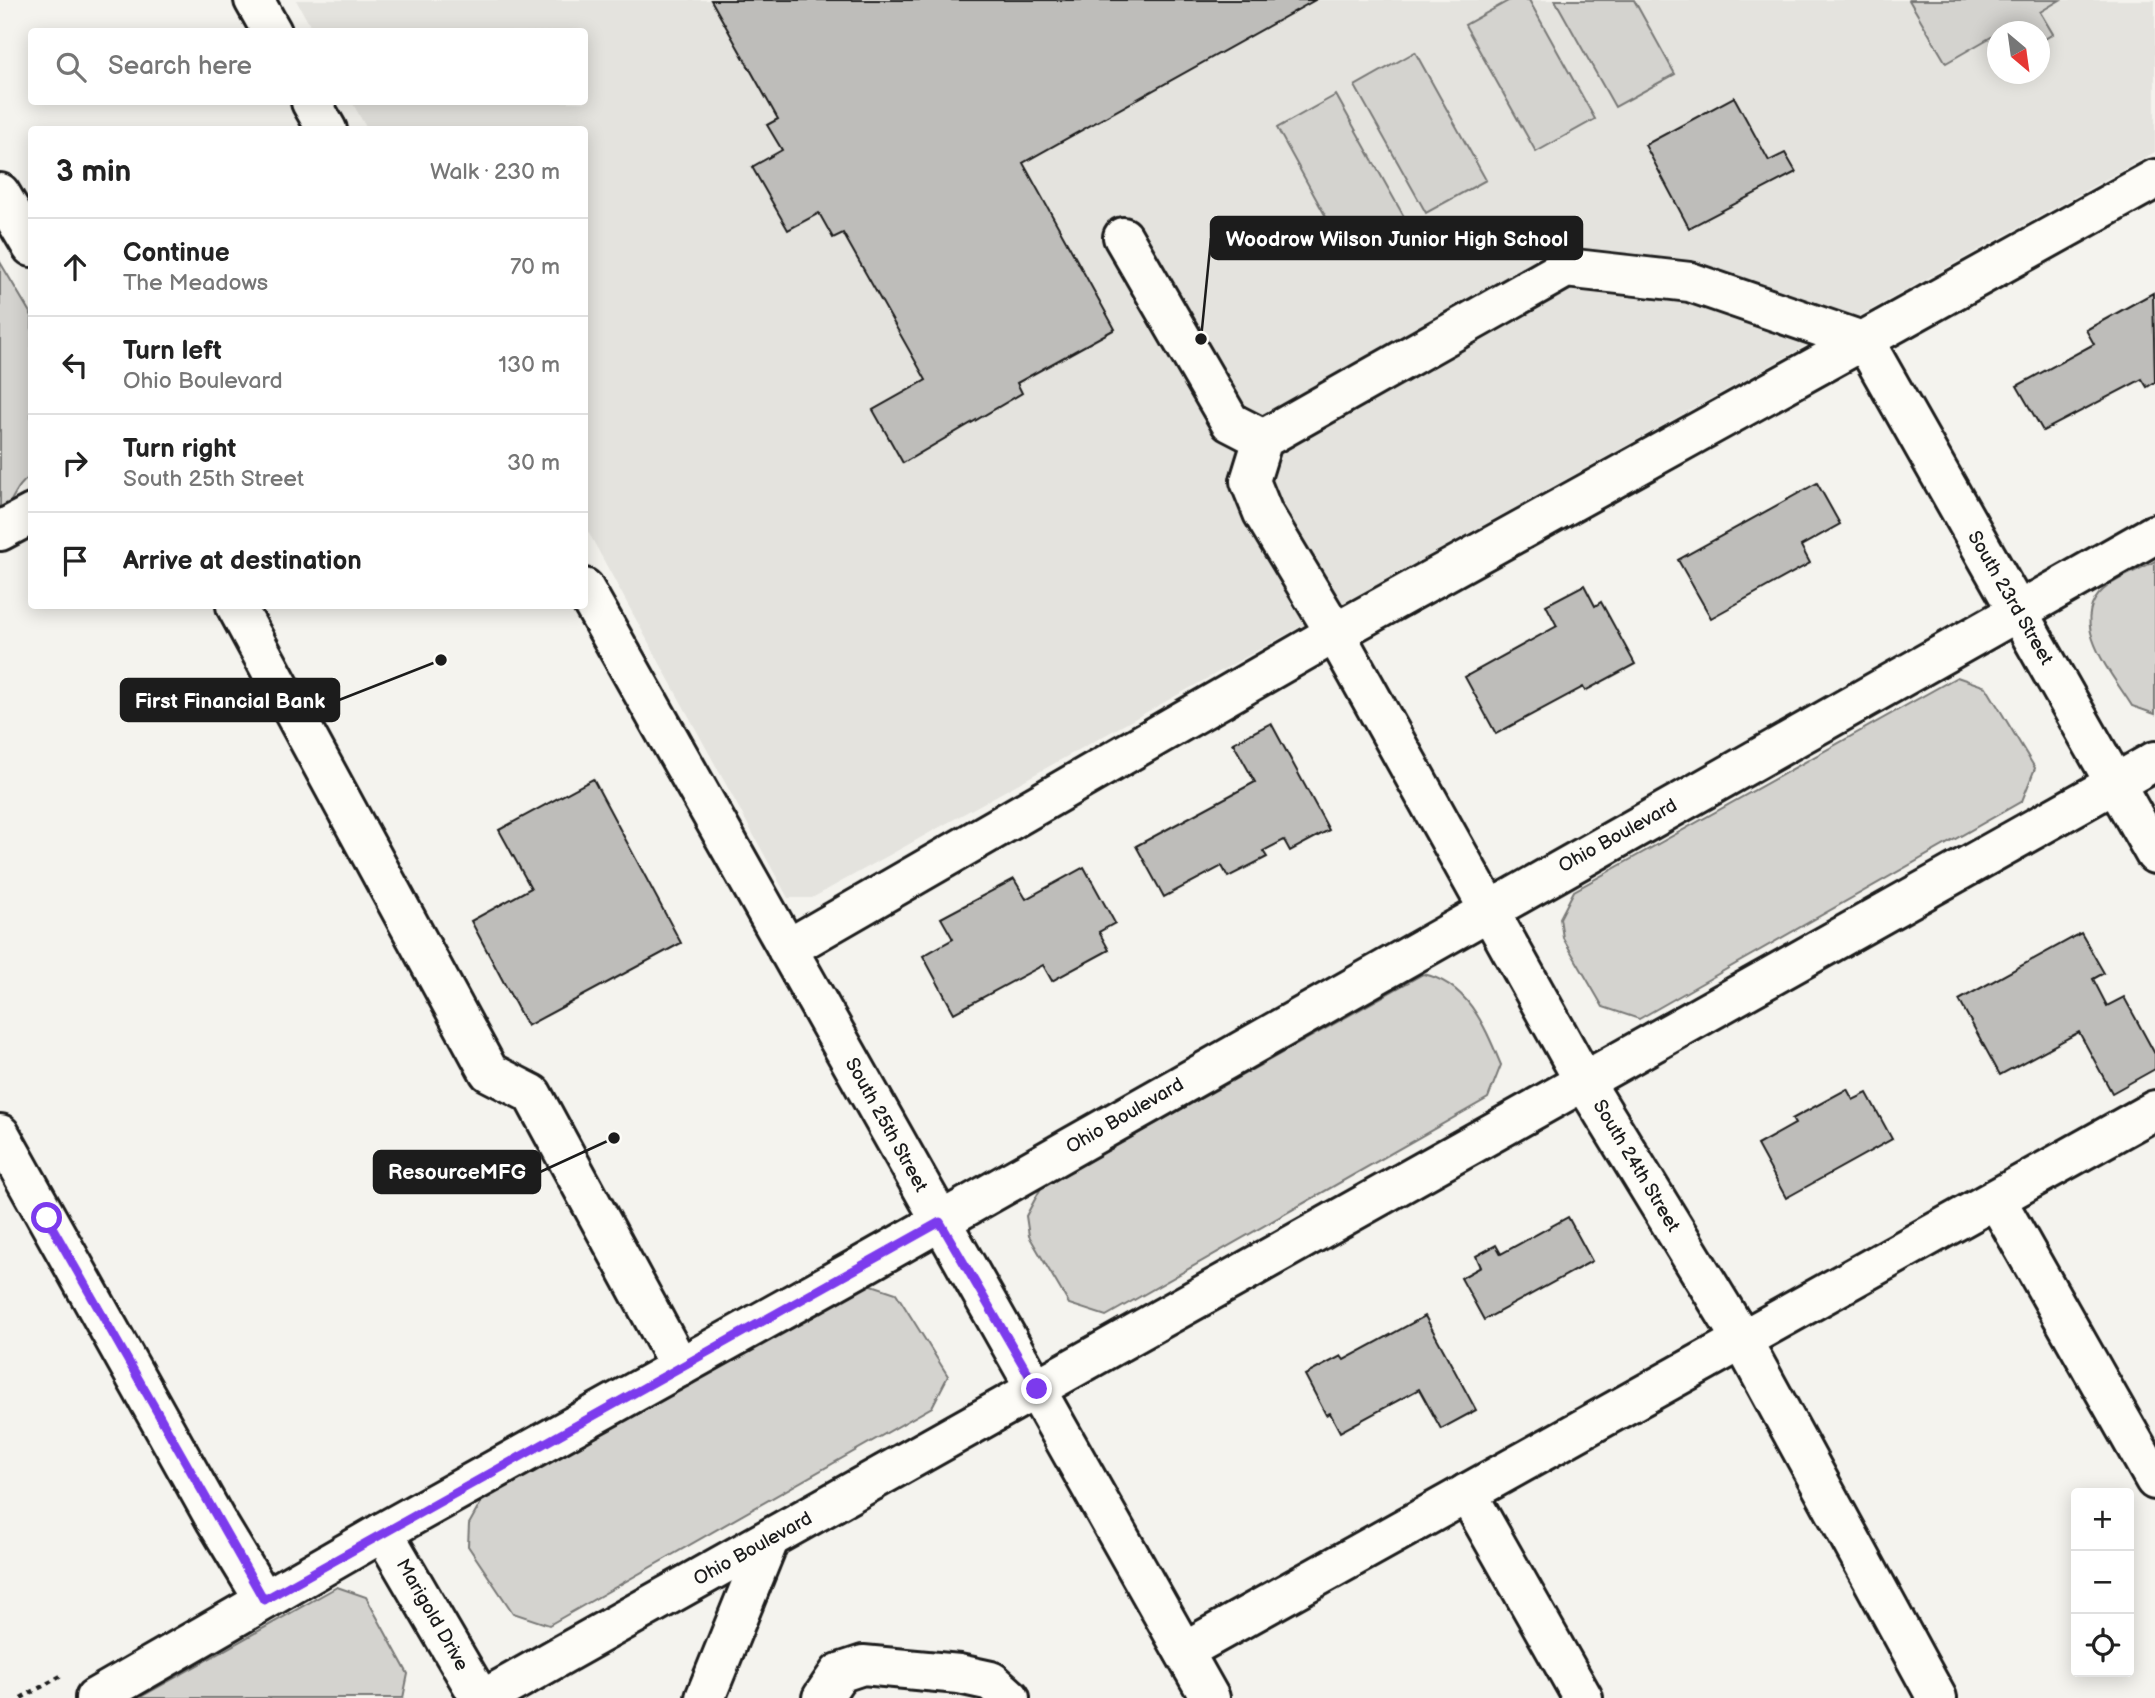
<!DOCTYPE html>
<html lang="en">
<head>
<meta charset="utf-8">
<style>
	:root { --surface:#fff; --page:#f2f2f2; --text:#222; --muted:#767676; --line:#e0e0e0 }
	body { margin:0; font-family:"Balsamiq Sans",sans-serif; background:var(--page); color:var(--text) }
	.controls { position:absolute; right:21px; bottom:21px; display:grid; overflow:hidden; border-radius:7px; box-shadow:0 4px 18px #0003 }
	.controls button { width:63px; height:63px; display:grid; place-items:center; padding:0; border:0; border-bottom:2px solid var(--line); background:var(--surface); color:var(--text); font:35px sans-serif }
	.compass { position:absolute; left:1987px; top:21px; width:63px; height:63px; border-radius:50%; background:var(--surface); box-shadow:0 4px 18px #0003; rotate:151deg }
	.stop { position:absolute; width:21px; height:21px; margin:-16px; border:5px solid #7c3aed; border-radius:50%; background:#fff }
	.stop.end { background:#7c3aed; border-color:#fff; box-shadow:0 2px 7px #0008 }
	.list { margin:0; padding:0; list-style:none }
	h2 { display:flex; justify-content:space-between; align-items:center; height:91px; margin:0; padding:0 28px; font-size:30px }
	h2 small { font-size:23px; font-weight:400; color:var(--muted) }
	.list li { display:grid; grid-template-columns:46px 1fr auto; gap:21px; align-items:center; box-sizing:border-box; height:98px; padding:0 28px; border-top:2px solid var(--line) }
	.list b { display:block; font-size:26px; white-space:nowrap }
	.list p { margin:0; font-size:23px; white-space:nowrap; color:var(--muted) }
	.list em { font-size:23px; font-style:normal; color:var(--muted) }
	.icon { flex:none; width:38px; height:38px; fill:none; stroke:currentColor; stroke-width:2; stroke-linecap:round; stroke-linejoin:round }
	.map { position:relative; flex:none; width:2155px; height:1698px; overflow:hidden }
	.search { position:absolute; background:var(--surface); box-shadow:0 4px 18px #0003; left:28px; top:28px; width:560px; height:77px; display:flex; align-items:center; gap:18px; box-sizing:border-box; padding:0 24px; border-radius:7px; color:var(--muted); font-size:26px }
	.panel { position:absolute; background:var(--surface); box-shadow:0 4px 18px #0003; left:28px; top:126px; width:560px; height:483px; border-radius:7px }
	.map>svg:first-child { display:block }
	.built { fill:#e4e3de; fill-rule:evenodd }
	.green { fill:#d4d3cf; stroke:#787876; stroke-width:2 }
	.building { fill:#bebdba; stroke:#1c1c1c; stroke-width:2 }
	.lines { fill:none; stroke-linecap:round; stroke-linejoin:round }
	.minor-casing { stroke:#1c1c1c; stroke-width:44 }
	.major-casing { stroke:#1c1c1c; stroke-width:44 }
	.path { stroke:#1c1c1c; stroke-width:4.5; stroke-dasharray:5 5; stroke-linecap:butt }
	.minor { stroke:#fdfcf7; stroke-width:38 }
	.major { stroke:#fdfcf7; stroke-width:38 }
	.route { stroke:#7c3aed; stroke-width:9 }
	.labels { text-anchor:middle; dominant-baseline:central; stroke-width:7; stroke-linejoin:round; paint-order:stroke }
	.street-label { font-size:19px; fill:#1c1c1c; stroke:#fdfcf7 }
	.leader { fill:none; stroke:#1c1c1c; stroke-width:2.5 }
	.callout-dot { fill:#1c1c1c; stroke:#fdfcf7; stroke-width:2.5 }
	.callout { fill:#1c1c1c; stroke:#1c1c1c; stroke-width:2.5 }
	.callout-label { font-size:21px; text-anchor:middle; font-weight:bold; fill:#fff }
</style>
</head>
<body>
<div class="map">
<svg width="2155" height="1698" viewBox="0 0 2155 1698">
	<rect width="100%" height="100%" fill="#f4f3ee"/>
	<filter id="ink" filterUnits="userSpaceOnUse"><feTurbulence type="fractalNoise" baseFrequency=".0143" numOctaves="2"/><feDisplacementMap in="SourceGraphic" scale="14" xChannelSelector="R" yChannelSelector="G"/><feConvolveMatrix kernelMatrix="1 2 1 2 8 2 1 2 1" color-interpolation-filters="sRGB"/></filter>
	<g filter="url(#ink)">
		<path class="built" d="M296 0H2155V152L812 898H788L585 526 584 130 367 129 352 102H584V32L313 31ZM1997 32H2039V74H1997Z"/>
		<g class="green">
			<polygon points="1510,0 1529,0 1595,119 1536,152 1465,25"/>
			<polygon points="1555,0 1634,0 1675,74 1615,107"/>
			<polygon points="1909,0 2060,0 2040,12 2053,34 2040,42 2039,32 2016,31 2012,25 1946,63"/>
			<polygon points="1415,52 1486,180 1426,213 1355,86"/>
			<polygon points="1336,95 1407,222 1347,255 1277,128"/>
			<path d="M0 262 32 316 31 476C13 487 14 505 0 512Z"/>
			<path d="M2155 561V714L2132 706C2114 676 2066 623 2103 590 2116 578 2139 570 2155 561Z"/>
			<polygon points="1957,677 1986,687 2035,768 2022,801 1639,1019 1603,1007 1563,938 1560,918 1574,891"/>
			<path d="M1423 974C1468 983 1485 1027 1501 1065L1488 1098 1106 1316 1069 1304 1029 1236 1026 1216 1041 1188Z"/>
			<polygon points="866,1283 896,1293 948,1376 932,1407 549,1625 513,1613 468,1546 469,1524 484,1497"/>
			<polygon points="337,1587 366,1597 408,1674 403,1698 139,1698"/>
		</g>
		<g class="building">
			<polygon points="711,0 1315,0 1023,163 1115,329 1017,383 1022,393 903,463 873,410 926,380 843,233 833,238 819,213 788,230 752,167 782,150 767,125 778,119"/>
			<polygon points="1734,97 1769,161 1785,153 1796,172 1689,228 1645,145"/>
			<polygon points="2153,293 2155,382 2147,387 2142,379 2043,431 2017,386 2094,344 2086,330"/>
			<polygon points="1817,483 1840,524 1801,546 1810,563 1711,618 1678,560"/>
			<polygon points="1584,585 1595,606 1601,602 1635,664 1585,691 1583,687 1496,734 1465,677 1557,626 1546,605"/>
			<polygon points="1271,723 1329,830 1290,851 1284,840 1263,851 1267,857 1228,877 1222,866 1164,897 1136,846 1255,782 1233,743"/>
			<polygon points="593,779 681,943 527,1026 471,921 531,888 499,830"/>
			<polygon points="1084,867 1115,923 1099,932 1109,950 1052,981 1043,965 954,1013 923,956 953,939 941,918 1014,879 1026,899"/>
			<polygon points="2081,933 2104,973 2093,979 2107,1006 2124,997 2155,1054 2155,1069 2112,1093 2079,1032 2000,1075 1959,1000"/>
			<polygon points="1847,1089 1853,1100 1867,1093 1892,1139 1786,1198 1757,1145 1795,1124 1792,1119"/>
			<polygon points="1568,1217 1592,1261 1484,1320 1461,1278 1481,1267 1476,1256 1496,1245 1501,1254"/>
			<polygon points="1425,1316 1476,1410 1441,1429 1419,1389 1340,1432 1330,1413 1326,1415 1305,1375 1341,1356 1344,1360"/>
		</g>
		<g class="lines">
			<defs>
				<g id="minor">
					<polyline points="0,193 32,247"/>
					<polyline points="1123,237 1230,422 1263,439"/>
					<polyline points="0,531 32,514"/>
					<polyline points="236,606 489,1072 532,1094 680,1367"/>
					<polyline points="787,949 1335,633 2155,179"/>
					<polyline points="0,1134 215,1519 264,1600"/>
					<polyline points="1996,1199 2155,1480"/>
					<polyline points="1467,1493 1583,1698"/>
					<polyline points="383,1532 480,1698"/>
					<polyline points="1184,1651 2155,1110"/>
					<polyline points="95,1698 383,1532 858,1268 2155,534"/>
					<polyline points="485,1698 2155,761"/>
					<polyline points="705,1698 769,1540"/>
					<polyline points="822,1698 839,1673 863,1665 959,1674 991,1681 1010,1698"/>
					<polyline points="1937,1698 1742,1340 1585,1083 1335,633 1263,513 1250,481 1263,439 1566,268 1690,282 1865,342 2155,854"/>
				</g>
				<g id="major">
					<polyline points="254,0 272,32"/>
					<polyline points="311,102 327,130"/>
					<polyline points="584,588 1210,1698"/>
				</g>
			</defs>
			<use href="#minor" class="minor-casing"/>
			<use href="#major" class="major-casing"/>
			<polyline class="path" points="21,1698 61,1676"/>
			<use href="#minor" class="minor"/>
			<use href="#major" class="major"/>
		</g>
	</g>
	<g class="lines" filter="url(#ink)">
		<polyline class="route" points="47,1218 264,1600 940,1222 1037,1389"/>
	</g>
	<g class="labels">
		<g class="street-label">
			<text transform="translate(2010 598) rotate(60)">South 23rd Street</text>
			<text transform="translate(1618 836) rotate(-29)">Ohio Boulevard</text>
			<text transform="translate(1125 1116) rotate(-30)">Ohio Boulevard</text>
			<text transform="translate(886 1125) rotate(61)">South 25th Street</text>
			<text transform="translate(1636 1166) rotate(59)">South 24th Street</text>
			<text transform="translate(753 1549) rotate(-29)">Ohio Boulevard</text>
			<text transform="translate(432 1615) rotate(60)">Marigold Drive</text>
		</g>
	</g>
	<path class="leader" d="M1201 339L1211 238M441 660L339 700M614 1138L540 1172"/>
	<g class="callout-dot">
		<circle cx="1201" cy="339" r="7"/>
		<circle cx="441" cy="660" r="7"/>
		<circle cx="614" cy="1138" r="7"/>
	</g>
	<g class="callout">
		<rect x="1211" y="217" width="371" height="42" rx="7"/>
		<rect x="121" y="679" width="218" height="42" rx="7"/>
		<rect x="374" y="1151" width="166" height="42" rx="7"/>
	</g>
	<g class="callout-label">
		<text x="1397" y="246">Woodrow Wilson Junior High School</text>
		<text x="230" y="708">First Financial Bank</text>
		<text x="457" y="1179">ResourceMFG</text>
	</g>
</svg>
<div class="controls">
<button>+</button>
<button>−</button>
<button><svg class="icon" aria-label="locate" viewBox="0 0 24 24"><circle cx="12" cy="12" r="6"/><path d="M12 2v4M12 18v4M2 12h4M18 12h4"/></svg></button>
</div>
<svg class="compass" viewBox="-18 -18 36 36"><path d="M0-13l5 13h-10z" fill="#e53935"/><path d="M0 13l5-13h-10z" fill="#767676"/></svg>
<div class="stop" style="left:47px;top:1218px"></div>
<div class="stop end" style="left:1037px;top:1389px"></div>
<div class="search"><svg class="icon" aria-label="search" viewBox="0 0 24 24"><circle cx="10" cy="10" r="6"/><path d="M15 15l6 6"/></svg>Search here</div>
<section class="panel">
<h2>3 min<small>Walk · 230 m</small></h2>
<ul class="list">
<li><svg class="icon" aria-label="ahead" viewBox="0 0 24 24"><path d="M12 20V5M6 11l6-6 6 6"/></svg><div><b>Continue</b><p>The Meadows</p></div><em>70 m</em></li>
<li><svg class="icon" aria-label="left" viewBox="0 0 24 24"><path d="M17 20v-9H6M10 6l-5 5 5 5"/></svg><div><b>Turn left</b><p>Ohio Boulevard</p></div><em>130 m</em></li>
<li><svg class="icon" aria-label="right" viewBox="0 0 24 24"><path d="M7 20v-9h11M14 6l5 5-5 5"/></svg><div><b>Turn right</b><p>South 25th Street</p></div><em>30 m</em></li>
<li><svg class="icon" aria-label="arrive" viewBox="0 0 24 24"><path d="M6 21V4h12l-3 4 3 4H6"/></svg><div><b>Arrive at destination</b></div></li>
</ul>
</section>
</div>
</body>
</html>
